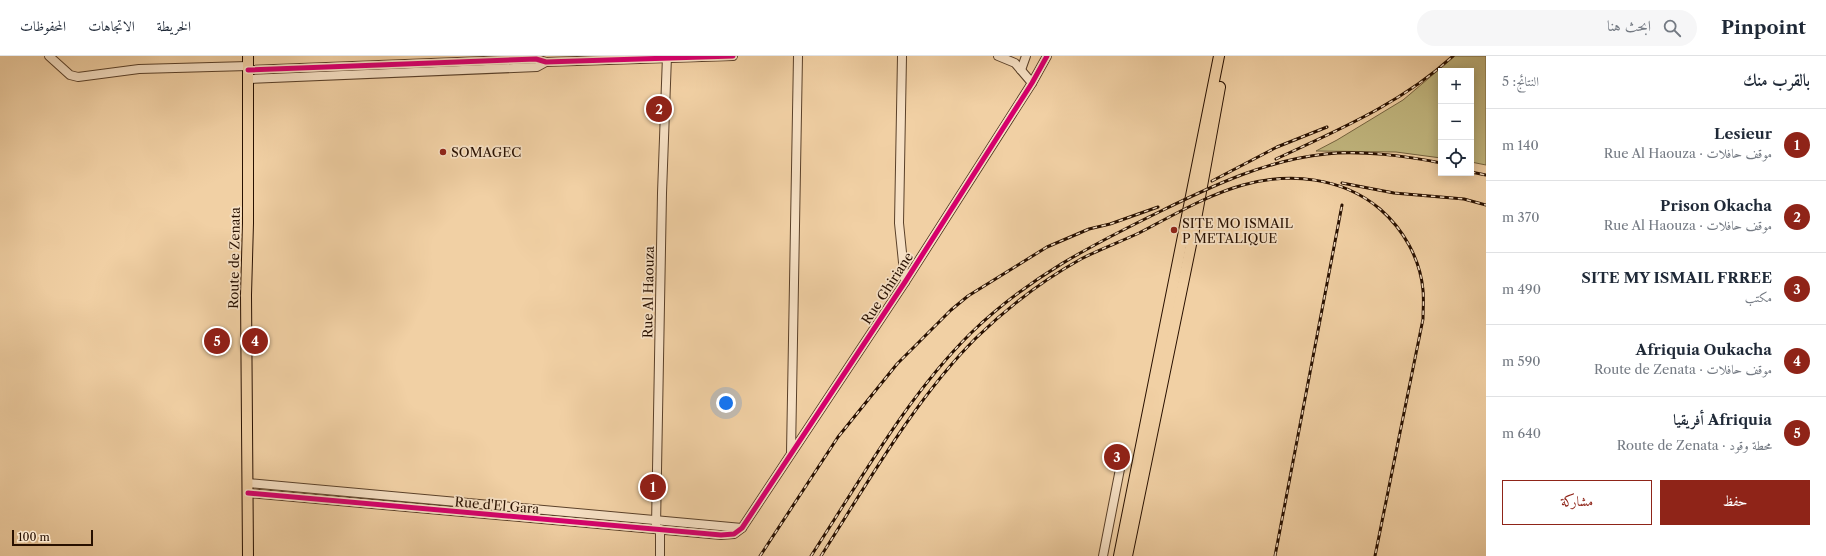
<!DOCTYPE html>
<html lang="ar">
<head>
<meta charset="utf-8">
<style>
	:root { --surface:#fff; --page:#f6f6f7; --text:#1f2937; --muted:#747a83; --line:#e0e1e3; --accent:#8f2418 }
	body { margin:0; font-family:"Libre Caslon Text",Amiri,serif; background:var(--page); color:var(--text); direction:rtl }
	.controls { position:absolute; right:12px; top:12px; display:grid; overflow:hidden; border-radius:0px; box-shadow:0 2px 10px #0003 }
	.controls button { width:36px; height:36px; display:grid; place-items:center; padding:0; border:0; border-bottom:1px solid var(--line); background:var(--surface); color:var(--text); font:20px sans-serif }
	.scale { position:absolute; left:12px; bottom:10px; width:81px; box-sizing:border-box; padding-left:4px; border:2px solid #281000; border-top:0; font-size:11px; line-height:14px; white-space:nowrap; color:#281000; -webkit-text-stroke:3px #f6e0c4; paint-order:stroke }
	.you { position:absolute; left:726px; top:347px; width:14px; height:14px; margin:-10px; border:3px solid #fff; border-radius:50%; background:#1a73e8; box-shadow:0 0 0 6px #1a73e833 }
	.badge { display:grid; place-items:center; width:26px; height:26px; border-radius:50%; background:var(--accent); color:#fff; font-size:13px; font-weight:700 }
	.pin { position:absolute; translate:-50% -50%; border:2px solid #fff; box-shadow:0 1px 4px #0006 }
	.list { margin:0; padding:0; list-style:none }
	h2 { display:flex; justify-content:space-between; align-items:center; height:52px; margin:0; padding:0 16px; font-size:17px }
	h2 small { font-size:13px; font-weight:400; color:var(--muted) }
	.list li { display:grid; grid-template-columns:26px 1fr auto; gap:12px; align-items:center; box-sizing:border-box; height:72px; padding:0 16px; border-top:1px solid var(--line) }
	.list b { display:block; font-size:15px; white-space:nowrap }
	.list p { margin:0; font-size:13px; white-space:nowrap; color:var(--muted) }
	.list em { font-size:13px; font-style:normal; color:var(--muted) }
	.actions { display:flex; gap:8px; padding:12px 16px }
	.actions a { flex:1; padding:9px 0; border:1px solid var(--accent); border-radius:0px; text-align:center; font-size:14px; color:var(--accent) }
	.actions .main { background:var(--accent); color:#fff }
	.icon { flex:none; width:22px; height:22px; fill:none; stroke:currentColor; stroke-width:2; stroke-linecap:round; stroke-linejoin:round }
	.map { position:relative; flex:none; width:1486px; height:500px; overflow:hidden; direction:ltr }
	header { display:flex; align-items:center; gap:24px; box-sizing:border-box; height:56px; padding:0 20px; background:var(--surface); border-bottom:1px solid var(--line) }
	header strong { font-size:19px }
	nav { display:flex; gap:22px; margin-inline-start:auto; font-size:14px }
	.search { width:280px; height:36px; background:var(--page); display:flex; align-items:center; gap:10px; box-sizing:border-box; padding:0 14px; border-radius:22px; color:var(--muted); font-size:15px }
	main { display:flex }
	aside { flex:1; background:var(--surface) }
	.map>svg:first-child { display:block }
	.green { fill:#c2b880; stroke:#756440 }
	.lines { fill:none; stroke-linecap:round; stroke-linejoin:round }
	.minor-casing { stroke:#5a4029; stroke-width:10 }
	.major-casing { stroke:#281000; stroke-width:12 }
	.minor { stroke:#f6e0c4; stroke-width:8 }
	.major { stroke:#f1d0a4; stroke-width:10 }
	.rail-casing { stroke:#281000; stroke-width:3 }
	.rail { stroke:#f6e0c4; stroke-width:1.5; stroke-dasharray:4.5; stroke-linecap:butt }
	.cycleway-casing { stroke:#f6e0c4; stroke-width:8 }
	.cycleway { stroke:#d6006c; stroke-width:5 }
	.poi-dot { fill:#8f2418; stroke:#f6e0c4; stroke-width:1.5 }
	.labels { text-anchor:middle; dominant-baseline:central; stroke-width:3.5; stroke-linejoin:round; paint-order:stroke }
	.poi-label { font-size:13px; fill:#281000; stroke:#f6e0c4; text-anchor:start }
	.street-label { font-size:13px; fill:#281000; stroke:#f6e0c4 }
</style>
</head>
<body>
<header>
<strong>Pinpoint</strong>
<div class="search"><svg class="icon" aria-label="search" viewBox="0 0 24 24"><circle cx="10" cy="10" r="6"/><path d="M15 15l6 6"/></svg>ابحث هنا</div>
<nav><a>الخريطة</a><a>الاتجاهات</a><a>المحفوظات</a></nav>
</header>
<main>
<aside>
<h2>بالقرب منك<small>النتائج: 5</small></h2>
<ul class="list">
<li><span class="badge">1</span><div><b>Lesieur</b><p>موقف حافلات · Rue Al Haouza</p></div><em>140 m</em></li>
<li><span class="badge">2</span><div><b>Prison Okacha</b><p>موقف حافلات · Rue Al Haouza</p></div><em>370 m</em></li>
<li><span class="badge">3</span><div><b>SITE MY ISMAIL FRREE</b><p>مكتب</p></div><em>490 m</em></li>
<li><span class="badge">4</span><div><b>Afriquia Oukacha</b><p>موقف حافلات · Route de Zenata</p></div><em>590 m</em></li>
<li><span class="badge">5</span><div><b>Afriquia أفريقيا</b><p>محطة وقود · Route de Zenata</p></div><em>640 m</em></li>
</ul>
<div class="actions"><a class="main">حفظ</a><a>مشاركة</a></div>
</aside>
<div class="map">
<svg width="1486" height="500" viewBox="0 0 1486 500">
	<rect width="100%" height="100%" fill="#f1d0a4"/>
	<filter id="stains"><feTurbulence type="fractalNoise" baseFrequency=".005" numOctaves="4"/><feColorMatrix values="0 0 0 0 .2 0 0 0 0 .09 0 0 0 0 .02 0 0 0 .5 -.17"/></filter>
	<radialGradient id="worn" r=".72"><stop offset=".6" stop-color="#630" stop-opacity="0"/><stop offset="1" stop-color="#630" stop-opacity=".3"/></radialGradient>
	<polygon class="green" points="1455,0 1486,0 1486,109 1471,106 1471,15 1441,15 1441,102 1396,96 1316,95 1337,84 1403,44"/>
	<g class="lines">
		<defs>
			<g id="minor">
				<polyline points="49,0 70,19 78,21 139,13 248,10"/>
				<polyline points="902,0 899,167 905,226"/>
				<polyline points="998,0 1015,7 1032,27"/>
				<polyline points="248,14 536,3 546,6 733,0"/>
				<polyline points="1021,14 1026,0"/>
				<polyline points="248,23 537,11 546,6"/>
				<polyline points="791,397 798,0"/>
				<polyline points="248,427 742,472"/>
				<polyline points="248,437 721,479 734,478 742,472 905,226 1032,27 1047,0"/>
				<polyline points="656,470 662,137 667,0"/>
				<polyline points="660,500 660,473"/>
				<polyline points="1103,500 1120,413"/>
			</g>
			<g id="major">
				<polyline points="248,0 248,167 246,239 248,500"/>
				<polyline points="1119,500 1219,0"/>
				<polyline points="1127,500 1194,174 1220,31"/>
			</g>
		</defs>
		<use href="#minor" class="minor-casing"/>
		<use href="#major" class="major-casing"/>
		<use href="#minor" class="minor"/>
		<use href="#major" class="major"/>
		<defs>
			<g id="rail">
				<path d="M1276 103C1338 74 1402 47 1453 0"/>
				<polyline points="1471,116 1486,119"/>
				<polyline points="1212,125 1277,91 1327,71"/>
				<polyline points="1342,127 1394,137 1464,143 1486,149"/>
				<polyline points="760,500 838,381 897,308 951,254 968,240 1047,191 1089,173 1110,168 1158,151"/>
				<path d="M811 500C860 425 907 340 971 277 1029 221 1090 190 1161 155 1214 129 1267 104 1326 98 1360 94 1407 100 1441 107"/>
				<path d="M821 500C867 428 915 343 976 282 1007 252 1043 224 1081 203 1100 193 1120 186 1139 177 1172 160 1207 139 1243 129 1290 116 1342 121 1380 153 1403 173 1420 202 1423 234 1424 243 1423 254 1423 263L1375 500"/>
				<polyline points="1275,500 1342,149"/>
			</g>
		</defs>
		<use href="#rail" class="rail-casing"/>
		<use href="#rail" class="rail"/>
		<defs>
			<g id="cycleway">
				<polyline points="248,14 536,3 546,6 733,0"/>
				<polyline points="248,437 721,479 734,478 742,472 905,226 1032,27 1047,0"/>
			</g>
		</defs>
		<use href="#cycleway" class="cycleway-casing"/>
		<use href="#cycleway" class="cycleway"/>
	</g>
	<g class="poi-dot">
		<circle cx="443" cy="96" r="4"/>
		<circle cx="1174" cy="174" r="4"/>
	</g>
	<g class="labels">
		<g class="poi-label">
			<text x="451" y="96">SOMAGEC</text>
			<text x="1182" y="167">SITE MO ISMAIL<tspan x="1182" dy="15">P METALIQUE</tspan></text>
		</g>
		<g class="street-label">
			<text transform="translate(234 202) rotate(-89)">Route de Zenata</text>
			<text transform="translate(887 232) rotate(-57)">Rue Ghiriane</text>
			<text transform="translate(648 236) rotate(-89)">Rue Al Haouza</text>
			<text transform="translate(497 449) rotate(5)">Rue d'El Gara</text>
		</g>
	</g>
	<rect width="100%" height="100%" filter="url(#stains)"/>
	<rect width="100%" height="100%" fill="url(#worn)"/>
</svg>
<div class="controls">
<button>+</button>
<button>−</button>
<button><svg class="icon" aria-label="locate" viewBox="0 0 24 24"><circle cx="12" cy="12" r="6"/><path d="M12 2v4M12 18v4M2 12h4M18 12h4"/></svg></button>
</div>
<div class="scale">100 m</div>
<div class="you"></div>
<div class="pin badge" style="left:653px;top:431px">1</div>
<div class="pin badge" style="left:659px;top:53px">2</div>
<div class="pin badge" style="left:1117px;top:401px">3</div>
<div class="pin badge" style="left:255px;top:285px">4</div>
<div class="pin badge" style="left:217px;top:285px">5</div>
</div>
</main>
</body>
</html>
